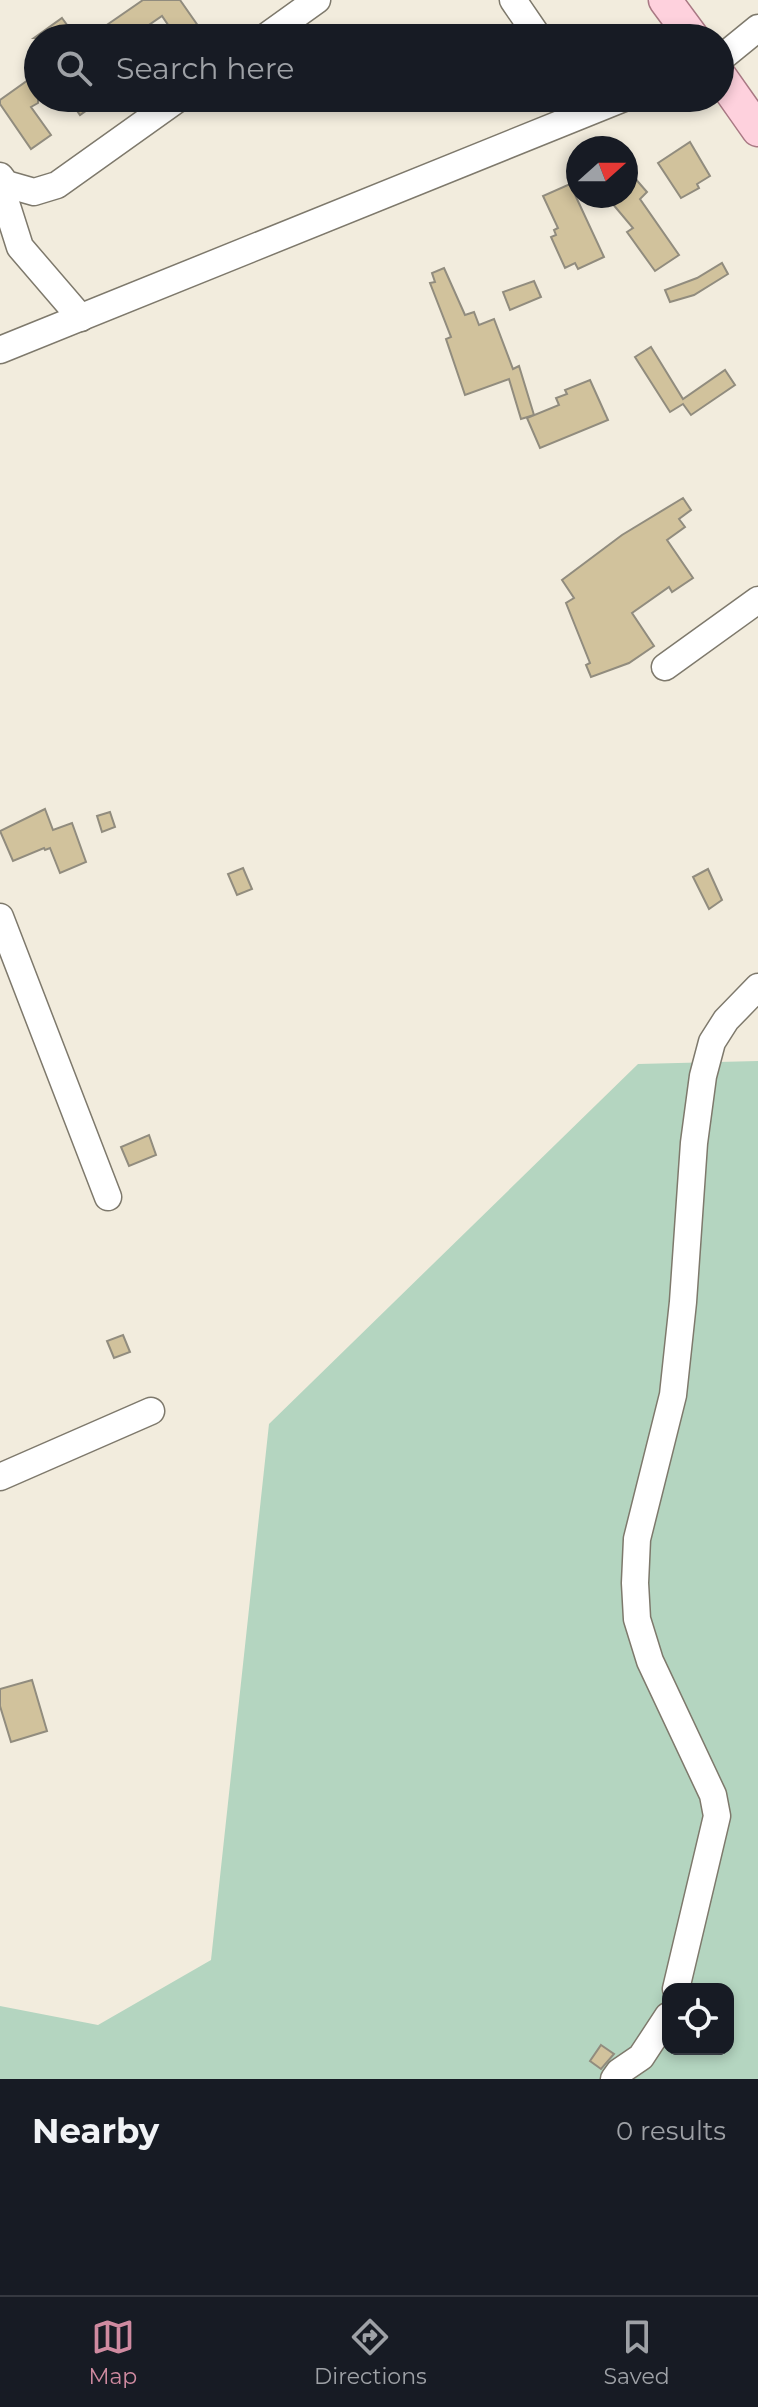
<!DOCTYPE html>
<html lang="en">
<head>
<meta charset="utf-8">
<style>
	:root { --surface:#171b24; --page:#20242c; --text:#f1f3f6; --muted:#9ea1a6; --line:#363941; --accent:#cf8aa0 }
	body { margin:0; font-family:Montserrat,sans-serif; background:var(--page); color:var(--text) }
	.controls { position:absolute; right:24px; bottom:24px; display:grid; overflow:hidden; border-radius:16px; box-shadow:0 4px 12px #0003 }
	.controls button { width:72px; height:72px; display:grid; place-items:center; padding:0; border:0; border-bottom:2px solid var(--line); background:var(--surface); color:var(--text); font:40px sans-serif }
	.compass { position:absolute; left:566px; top:136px; width:72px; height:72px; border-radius:50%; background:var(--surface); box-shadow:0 4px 12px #0003; rotate:69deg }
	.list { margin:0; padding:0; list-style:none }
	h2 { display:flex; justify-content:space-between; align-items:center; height:104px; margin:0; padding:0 32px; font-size:34px }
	h2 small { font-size:26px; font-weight:400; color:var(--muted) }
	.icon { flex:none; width:44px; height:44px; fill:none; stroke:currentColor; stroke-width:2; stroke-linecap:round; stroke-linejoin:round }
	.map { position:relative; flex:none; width:758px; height:2079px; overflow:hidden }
	.search { position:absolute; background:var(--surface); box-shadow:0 4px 12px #0003; left:24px; right:24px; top:24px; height:88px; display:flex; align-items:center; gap:20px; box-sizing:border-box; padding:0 28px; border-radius:44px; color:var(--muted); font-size:30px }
	.sheet { height:216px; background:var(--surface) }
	nav { display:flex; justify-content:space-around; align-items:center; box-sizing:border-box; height:112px; border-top:2px solid var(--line); background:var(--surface); font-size:22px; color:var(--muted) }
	nav a { display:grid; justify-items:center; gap:4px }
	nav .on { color:var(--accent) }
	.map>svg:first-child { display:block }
	.green { fill:#b4d5c0; fill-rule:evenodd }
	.building { fill:#d1c29c; stroke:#918c7e; stroke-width:2 }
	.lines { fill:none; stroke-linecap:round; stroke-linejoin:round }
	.minor-casing { stroke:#7e796c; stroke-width:29 }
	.major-casing { stroke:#a97984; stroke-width:35 }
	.minor { stroke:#fff; stroke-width:26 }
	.major { stroke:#fed1dd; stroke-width:32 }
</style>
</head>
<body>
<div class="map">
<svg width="758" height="2079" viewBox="0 0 758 2079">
	<rect width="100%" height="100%" fill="#f2ecdd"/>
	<path class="green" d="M758 1061V2079H0V2006L98 2025 211 1960 269 1424 638 1064ZM668 1989H728V2049H668Z"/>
	<g class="building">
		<polygon points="143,0 180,0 201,30 190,38 177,38 162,16 130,38 88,38"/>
		<polygon points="62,18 70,29 56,38 34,38"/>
		<polygon points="38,73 38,103 31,107 51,135 31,149 0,104 0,100"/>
		<polygon points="68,98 104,98 80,115"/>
		<polygon points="690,142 710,176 697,184 699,188 681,198 658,163"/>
		<polygon points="633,176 647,192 640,199 679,255 655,271 627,232 633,228 606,196 626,196 626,179 627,181"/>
		<polygon points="570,184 604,257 578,269 575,263 565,268 551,237 556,235 554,230 558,228 543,196"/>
		<polygon points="722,263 728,274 694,295 670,302 665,290 697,278"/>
		<polygon points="444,268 465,315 474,312 479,325 494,319 513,369 519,366 534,415 521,419 509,379 465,395 446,339 451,337 430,283 435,282 432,273"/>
		<polygon points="534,281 541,297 510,310 503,292"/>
		<polygon points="651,347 683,399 725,370 735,385 691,415 683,404 670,412 635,357"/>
		<polygon points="590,380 608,420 540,448 527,418 559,405 556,398 567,394 565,390"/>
		<polygon points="683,498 691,510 679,519 685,527 667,540 693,578 672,592 669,587 632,613 654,646 629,663 591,677 586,665 590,663 566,603 574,598 562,580 622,535"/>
		<polygon points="45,809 53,830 72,823 86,862 60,873 50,848 45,850 44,848 13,861 0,831"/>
		<polygon points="110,812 115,827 102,832 97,816"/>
		<polygon points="243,868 252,889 237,895 228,874"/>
		<polygon points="708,869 722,900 709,909 693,877"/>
		<polygon points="149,1135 156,1155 129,1166 121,1147"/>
		<polygon points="123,1335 130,1352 114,1358 107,1341"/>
		<polygon points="32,1680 47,1731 11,1742 0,1706 0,1689"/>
		<polygon points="601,2045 614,2054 601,2069 590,2061"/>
	</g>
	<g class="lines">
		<defs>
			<g id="minor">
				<polyline points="513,0 539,38"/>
				<polyline points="264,38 317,0"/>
				<polyline points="720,59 758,28"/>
				<polyline points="0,176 6,184 34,192 57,185 179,98"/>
				<polyline points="6,184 6,203 20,247 81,318"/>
				<polyline points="0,350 624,98"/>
				<polyline points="665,667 758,600"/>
				<polyline points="0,917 108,1197"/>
				<polyline points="0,1477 151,1411"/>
				<polyline points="676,1989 717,1816 713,1795 650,1661 637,1619 635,1583 637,1539 673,1395 683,1302 694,1143 703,1076 712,1042 726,1020 758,987"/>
				<polyline points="614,2079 619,2072 641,2057 668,2016"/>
			</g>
			<g id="major">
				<polyline points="665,0 693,38"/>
				<polyline points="720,76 758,130"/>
			</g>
		</defs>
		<use href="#minor" class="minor-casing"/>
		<use href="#major" class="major-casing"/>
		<use href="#minor" class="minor"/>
		<use href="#major" class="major"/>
	</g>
</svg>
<div class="controls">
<button><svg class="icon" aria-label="locate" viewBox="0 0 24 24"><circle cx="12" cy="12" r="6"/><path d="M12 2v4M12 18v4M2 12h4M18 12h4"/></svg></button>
</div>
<svg class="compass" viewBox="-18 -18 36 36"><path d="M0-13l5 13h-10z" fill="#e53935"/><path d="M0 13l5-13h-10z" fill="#9ea1a6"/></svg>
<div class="search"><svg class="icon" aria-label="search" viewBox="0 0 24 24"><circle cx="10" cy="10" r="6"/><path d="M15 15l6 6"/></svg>Search here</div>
</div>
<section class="sheet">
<h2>Nearby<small>0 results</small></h2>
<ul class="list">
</ul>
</section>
<nav>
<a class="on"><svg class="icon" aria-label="map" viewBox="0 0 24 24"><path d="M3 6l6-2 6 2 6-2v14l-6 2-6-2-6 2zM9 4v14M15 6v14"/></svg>Map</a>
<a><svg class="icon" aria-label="directions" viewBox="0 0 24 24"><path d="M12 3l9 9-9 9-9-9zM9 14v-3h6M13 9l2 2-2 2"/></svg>Directions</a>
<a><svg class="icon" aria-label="saved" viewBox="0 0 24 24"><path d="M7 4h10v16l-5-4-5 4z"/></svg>Saved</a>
</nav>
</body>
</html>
